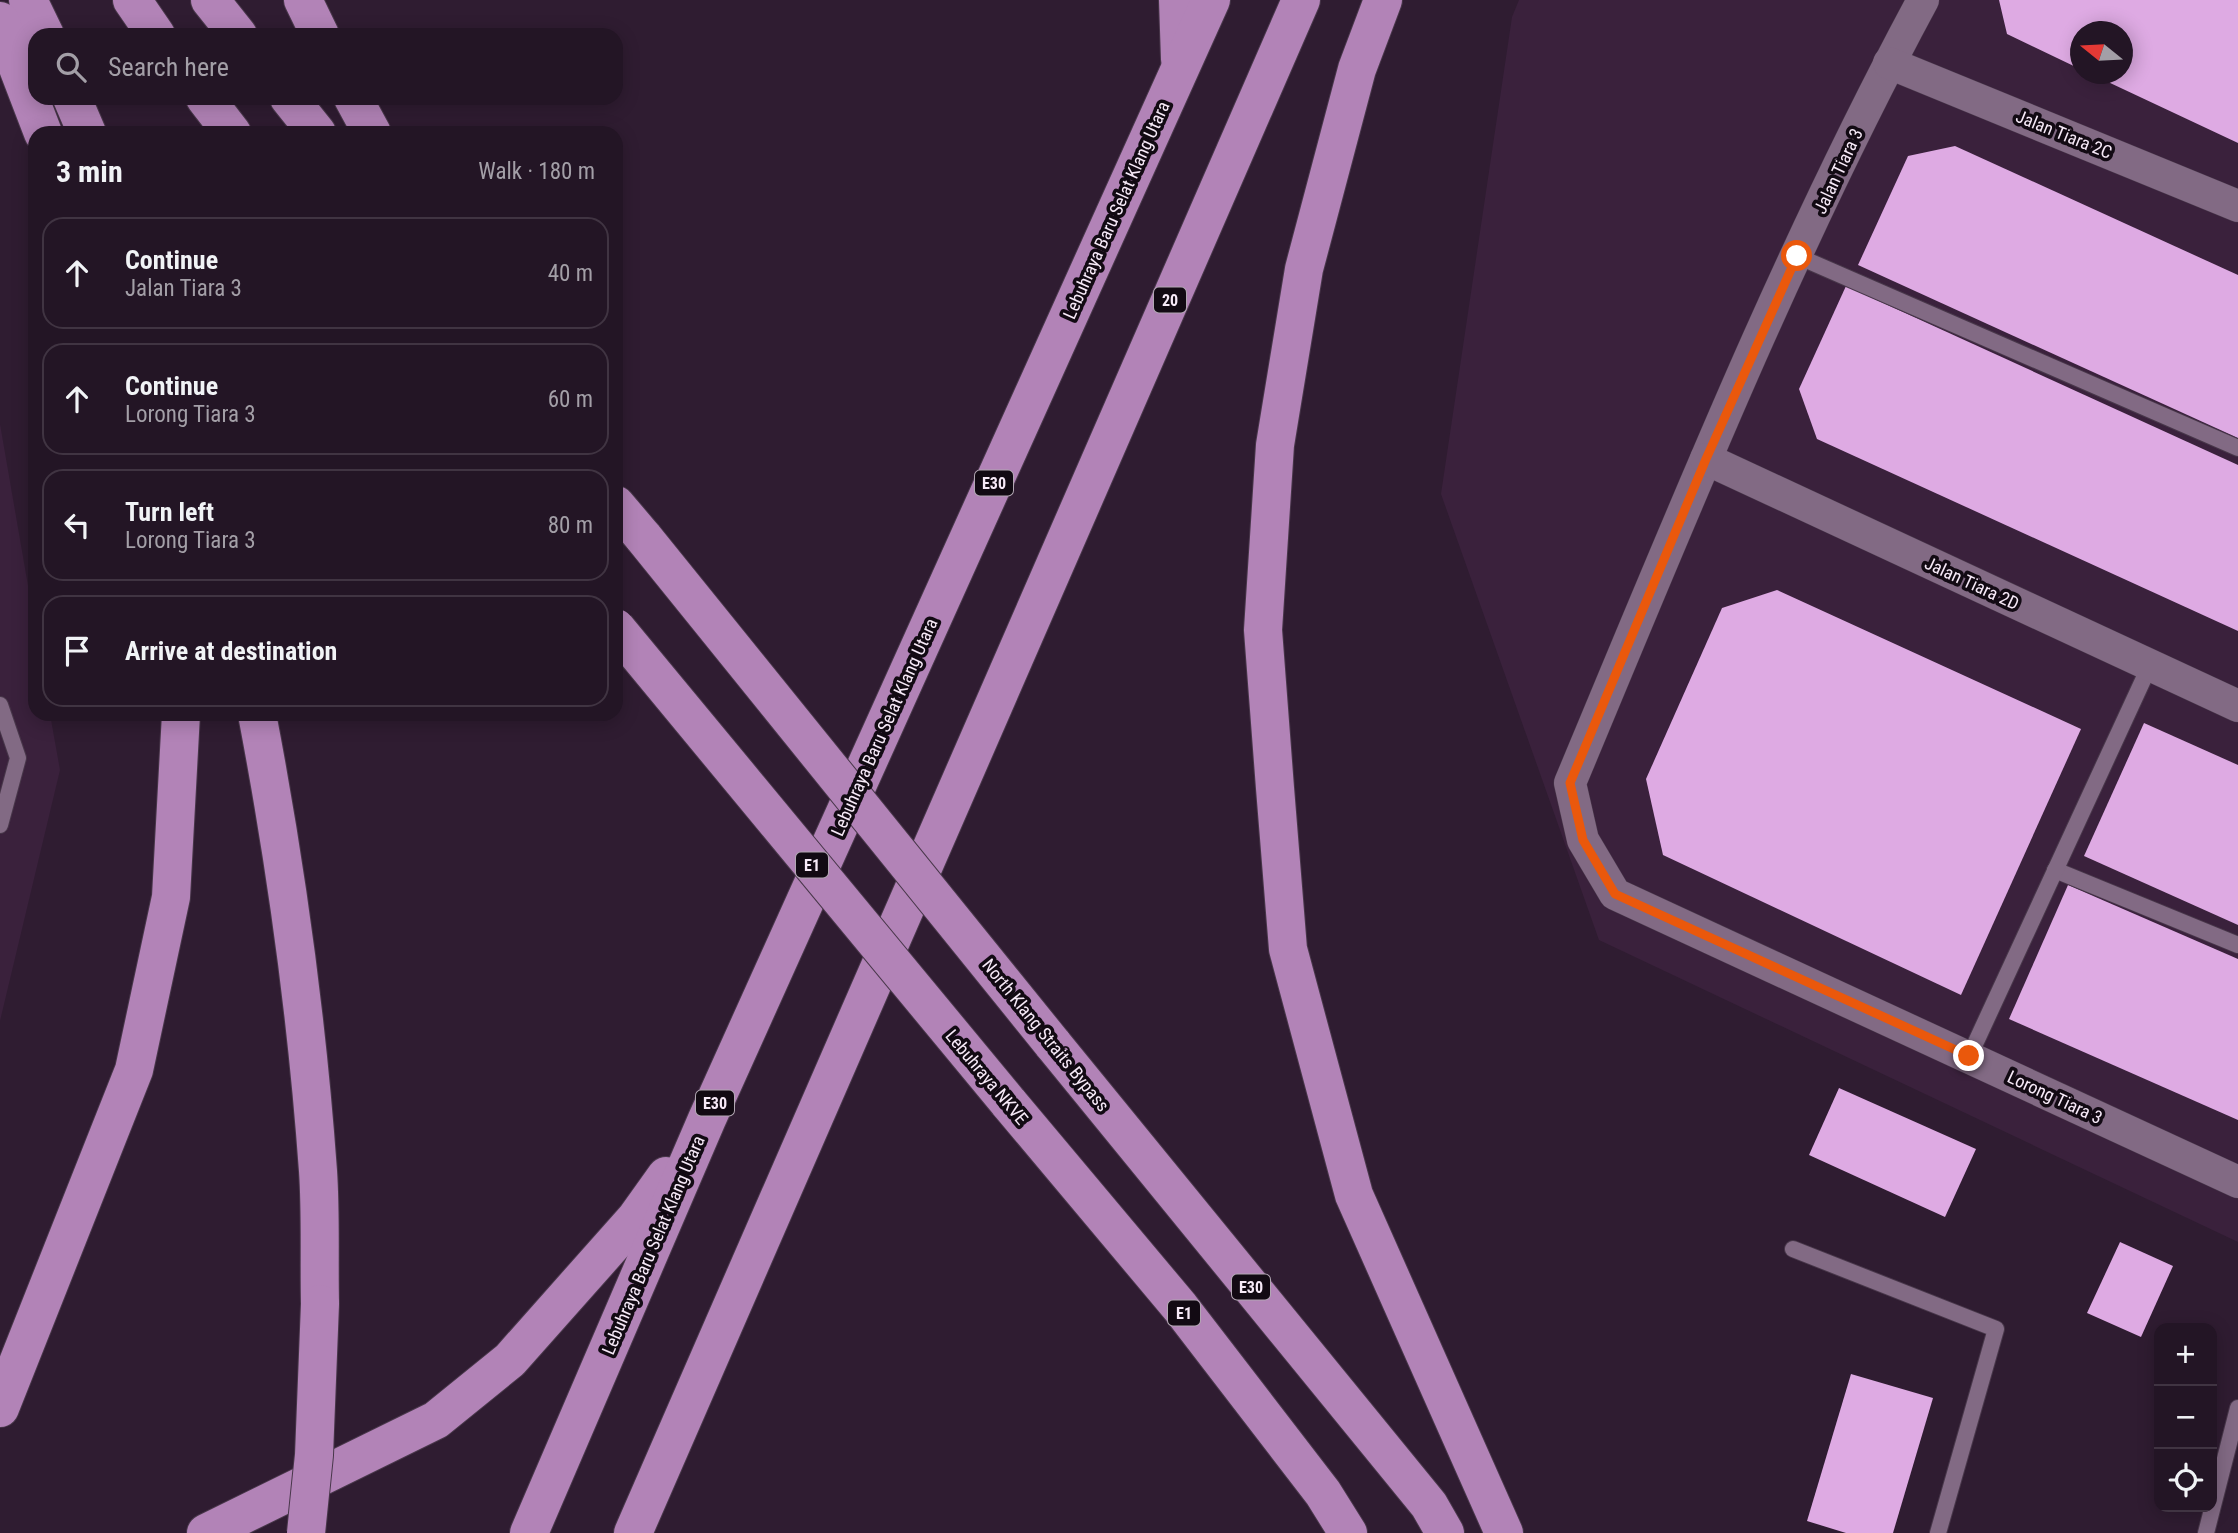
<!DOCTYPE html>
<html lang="en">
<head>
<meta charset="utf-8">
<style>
	:root { --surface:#231525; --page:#2b1e2d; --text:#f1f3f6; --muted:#a39fa7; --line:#403442 }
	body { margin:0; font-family:"Roboto Condensed",sans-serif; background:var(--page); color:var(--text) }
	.controls { position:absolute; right:21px; bottom:21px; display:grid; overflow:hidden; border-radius:14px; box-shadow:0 4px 18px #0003 }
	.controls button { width:63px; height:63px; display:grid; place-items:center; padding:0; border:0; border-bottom:2px solid var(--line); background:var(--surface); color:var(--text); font:35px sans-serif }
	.compass { position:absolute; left:2070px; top:21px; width:63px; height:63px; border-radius:50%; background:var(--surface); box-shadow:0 4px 18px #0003; rotate:288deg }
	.stop { position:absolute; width:21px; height:21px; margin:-16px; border:5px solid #ea580c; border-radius:50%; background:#fff }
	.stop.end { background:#ea580c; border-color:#fff; box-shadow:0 2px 7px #0008 }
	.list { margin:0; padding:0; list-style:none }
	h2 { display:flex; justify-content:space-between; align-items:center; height:91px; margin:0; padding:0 28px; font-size:30px }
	h2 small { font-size:23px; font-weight:400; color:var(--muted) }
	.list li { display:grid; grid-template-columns:46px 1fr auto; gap:21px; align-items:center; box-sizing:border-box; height:112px; margin:0 14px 14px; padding:0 14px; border:2px solid var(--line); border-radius:21px }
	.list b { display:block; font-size:26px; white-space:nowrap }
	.list p { margin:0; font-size:23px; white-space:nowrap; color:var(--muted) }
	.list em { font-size:23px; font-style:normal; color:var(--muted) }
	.icon { flex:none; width:38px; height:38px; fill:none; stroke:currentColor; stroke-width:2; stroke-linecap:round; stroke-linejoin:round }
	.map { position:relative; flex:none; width:2238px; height:1533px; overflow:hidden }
	.search { position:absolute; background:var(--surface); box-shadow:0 4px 18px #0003; left:28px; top:28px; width:595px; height:77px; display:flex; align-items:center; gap:18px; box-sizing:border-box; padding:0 24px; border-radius:21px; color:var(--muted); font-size:26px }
	.panel { position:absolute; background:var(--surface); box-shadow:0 4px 18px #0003; left:28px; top:126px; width:595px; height:595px; border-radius:21px }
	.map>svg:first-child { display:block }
	.built { fill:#3a213c; fill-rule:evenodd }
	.building { fill:#deaae3 }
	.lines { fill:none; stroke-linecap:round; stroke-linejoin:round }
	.lane-casing { stroke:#48374a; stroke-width:18 }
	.street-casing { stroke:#48374a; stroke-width:33 }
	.highway-casing { stroke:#48374a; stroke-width:40 }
	.lane { stroke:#826a84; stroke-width:16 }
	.street { stroke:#826a84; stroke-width:32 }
	.highway { stroke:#b283b7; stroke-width:38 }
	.highway-bridge-casing { stroke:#48374a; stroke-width:40; stroke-linecap:butt }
	.highway-bridge { stroke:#b283b7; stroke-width:38 }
	.route { stroke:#ea580c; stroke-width:9 }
	.labels { text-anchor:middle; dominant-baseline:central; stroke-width:7; stroke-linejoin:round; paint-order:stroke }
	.shield { fill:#120a13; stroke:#b2a7b3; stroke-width:2 }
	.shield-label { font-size:16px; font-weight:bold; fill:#f7eaf8 }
	.street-label { font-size:18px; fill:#f7eaf8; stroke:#120a13 }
</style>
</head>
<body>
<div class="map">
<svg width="2238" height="1533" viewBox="0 0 2238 1533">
	<rect width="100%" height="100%" fill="#2f1c31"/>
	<g class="built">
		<path d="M1519 0H2238V1242L1599 940 1441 494 1512 17ZM2080 32H2122V74H2080Z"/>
		<polygon points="0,424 35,626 35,714 50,714 60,770 0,1021"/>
	</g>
	<g class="building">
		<polygon points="1999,0 2238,0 2238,143 2091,74 2123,74 2123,32 2080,32 2080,69 2007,34"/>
		<polygon points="1955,146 2238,275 2238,438 1858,265 1908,156"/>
		<polygon points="1846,286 2238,465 2238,631 1817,439 1799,389"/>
		<polygon points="1777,590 2081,729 1961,995 1663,855 1646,779 1722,608"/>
		<polygon points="2144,723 2238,765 2238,925 2084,856"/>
		<polygon points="2068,885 2238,959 2238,1120 2009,1019"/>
		<polygon points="1839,1088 1976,1149 1945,1217 1809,1155"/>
		<polygon points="2120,1242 2173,1266 2141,1337 2087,1313"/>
		<polygon points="1851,1374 1933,1398 1893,1533 1846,1533 1807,1521"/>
	</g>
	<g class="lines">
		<defs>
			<g id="lane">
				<polyline points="1797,256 2238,448"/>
				<polyline points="0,705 18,758 0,825"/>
				<polyline points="2055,870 2238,945"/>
				<polyline points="1969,1057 2150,665"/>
				<polyline points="1793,1249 1996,1329 1938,1533"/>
				<polyline points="2206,1533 2238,1408"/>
			</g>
			<g id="street">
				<path d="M1923 0C1787 252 1680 520 1570 783L1583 840 1615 894 2238 1182"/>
				<polyline points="1889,63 2238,206"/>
				<polyline points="1706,459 2238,706"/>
			</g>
			<g id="highway">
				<polyline points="28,0 45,35"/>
				<polyline points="132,0 156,35"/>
				<polyline points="210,0 238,35"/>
				<polyline points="303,0 320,35"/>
				<polyline points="1178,0 1180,59"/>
				<polyline points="1383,0 1357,69 1304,269 1275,445 1263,630 1275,788 1288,949 1354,1195 1504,1533"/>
				<polyline points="0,21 43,133"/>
				<polyline points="72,98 87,133"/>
				<polyline points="205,98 232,133"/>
				<polyline points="289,98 317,133"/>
				<polyline points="353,98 372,133"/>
				<polyline points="616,505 644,538"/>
				<path d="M257 714C286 865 307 1018 318 1171 321 1215 319 1260 320 1304"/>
				<polyline points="1052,1043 1429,1505 1445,1533"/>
				<polyline points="1008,1102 1180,1307 1323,1493 1348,1533"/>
				<polyline points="0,1408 134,1070 171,897 181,714"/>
				<polyline points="206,1533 436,1420 510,1360 636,1218 666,1176"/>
				<polyline points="529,1533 707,1119 1211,0"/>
				<polyline points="633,1533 1301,0"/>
			</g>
		</defs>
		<use href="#lane" class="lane-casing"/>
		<use href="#street" class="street-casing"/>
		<use href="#highway" class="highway-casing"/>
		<use href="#lane" class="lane"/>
		<use href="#street" class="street"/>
		<use href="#highway" class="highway"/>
		<defs>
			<g id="highway-bridge">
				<polyline points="644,538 1052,1043"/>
				<polyline points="616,628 1008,1102"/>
				<polyline points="306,1533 314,1455 320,1304"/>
			</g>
		</defs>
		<use href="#highway-bridge" class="highway-bridge-casing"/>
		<use href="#highway-bridge" class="highway-bridge"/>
	</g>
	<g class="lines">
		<polyline class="route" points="1797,256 1706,459 1570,783 1583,840 1615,894 1969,1056"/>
	</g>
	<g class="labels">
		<g class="shield">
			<rect x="1154" y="287.5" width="32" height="25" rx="5"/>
			<rect x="975" y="470.5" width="38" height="25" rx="5"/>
			<rect x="796" y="852.5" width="32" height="25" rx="5"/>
			<rect x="696" y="1090.5" width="38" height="25" rx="5"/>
			<rect x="1232" y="1274.5" width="38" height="25" rx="5"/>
			<rect x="1168" y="1300.5" width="32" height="25" rx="5"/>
		</g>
		<g class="shield-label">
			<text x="1170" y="300">20</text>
			<text x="994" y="483">E30</text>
			<text x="812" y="865">E1</text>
			<text x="715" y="1103">E30</text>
			<text x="1251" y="1287">E30</text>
			<text x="1184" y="1313">E1</text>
		</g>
		<g class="street-label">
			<text transform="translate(2064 134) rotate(22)">Jalan Tiara 2C</text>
			<text transform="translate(1838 171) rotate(-65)">Jalan Tiara 3</text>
			<text transform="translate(1116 210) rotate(-66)">Lebuhraya Baru Selat Klang Utara</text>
			<text transform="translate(1972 583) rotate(25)">Jalan Tiara 2D</text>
			<text transform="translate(884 727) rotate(-66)">Lebuhraya Baru Selat Klang Utara</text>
			<text transform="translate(1046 1035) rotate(51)">North Klang Straits Bypass</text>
			<text transform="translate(987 1077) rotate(50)">Lebuhraya NKVE</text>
			<text transform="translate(2055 1097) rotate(25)">Lorong Tiara 3</text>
			<text transform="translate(653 1245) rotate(-67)">Lebuhraya Baru Selat Klang Utara</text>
		</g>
	</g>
</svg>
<div class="controls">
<button>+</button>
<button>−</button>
<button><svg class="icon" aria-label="locate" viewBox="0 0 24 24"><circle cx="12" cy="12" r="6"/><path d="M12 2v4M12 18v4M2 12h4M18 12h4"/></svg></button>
</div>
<svg class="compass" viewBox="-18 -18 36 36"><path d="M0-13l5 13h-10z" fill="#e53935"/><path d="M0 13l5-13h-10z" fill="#a39fa7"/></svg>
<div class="stop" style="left:1797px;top:256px"></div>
<div class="stop end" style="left:1969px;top:1056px"></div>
<div class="search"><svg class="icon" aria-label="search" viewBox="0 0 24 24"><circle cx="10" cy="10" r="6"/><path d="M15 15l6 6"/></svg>Search here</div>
<section class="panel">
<h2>3 min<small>Walk · 180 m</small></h2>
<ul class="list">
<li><svg class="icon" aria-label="ahead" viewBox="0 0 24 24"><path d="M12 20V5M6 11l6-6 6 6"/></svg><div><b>Continue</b><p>Jalan Tiara 3</p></div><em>40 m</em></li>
<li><svg class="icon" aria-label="ahead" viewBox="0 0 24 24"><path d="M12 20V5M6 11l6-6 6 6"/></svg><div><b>Continue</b><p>Lorong Tiara 3</p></div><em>60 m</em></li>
<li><svg class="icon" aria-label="left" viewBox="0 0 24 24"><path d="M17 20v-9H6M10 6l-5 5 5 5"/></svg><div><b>Turn left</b><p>Lorong Tiara 3</p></div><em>80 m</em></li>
<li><svg class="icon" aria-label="arrive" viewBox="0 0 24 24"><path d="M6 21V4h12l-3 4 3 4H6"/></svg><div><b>Arrive at destination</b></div></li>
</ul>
</section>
</div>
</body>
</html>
